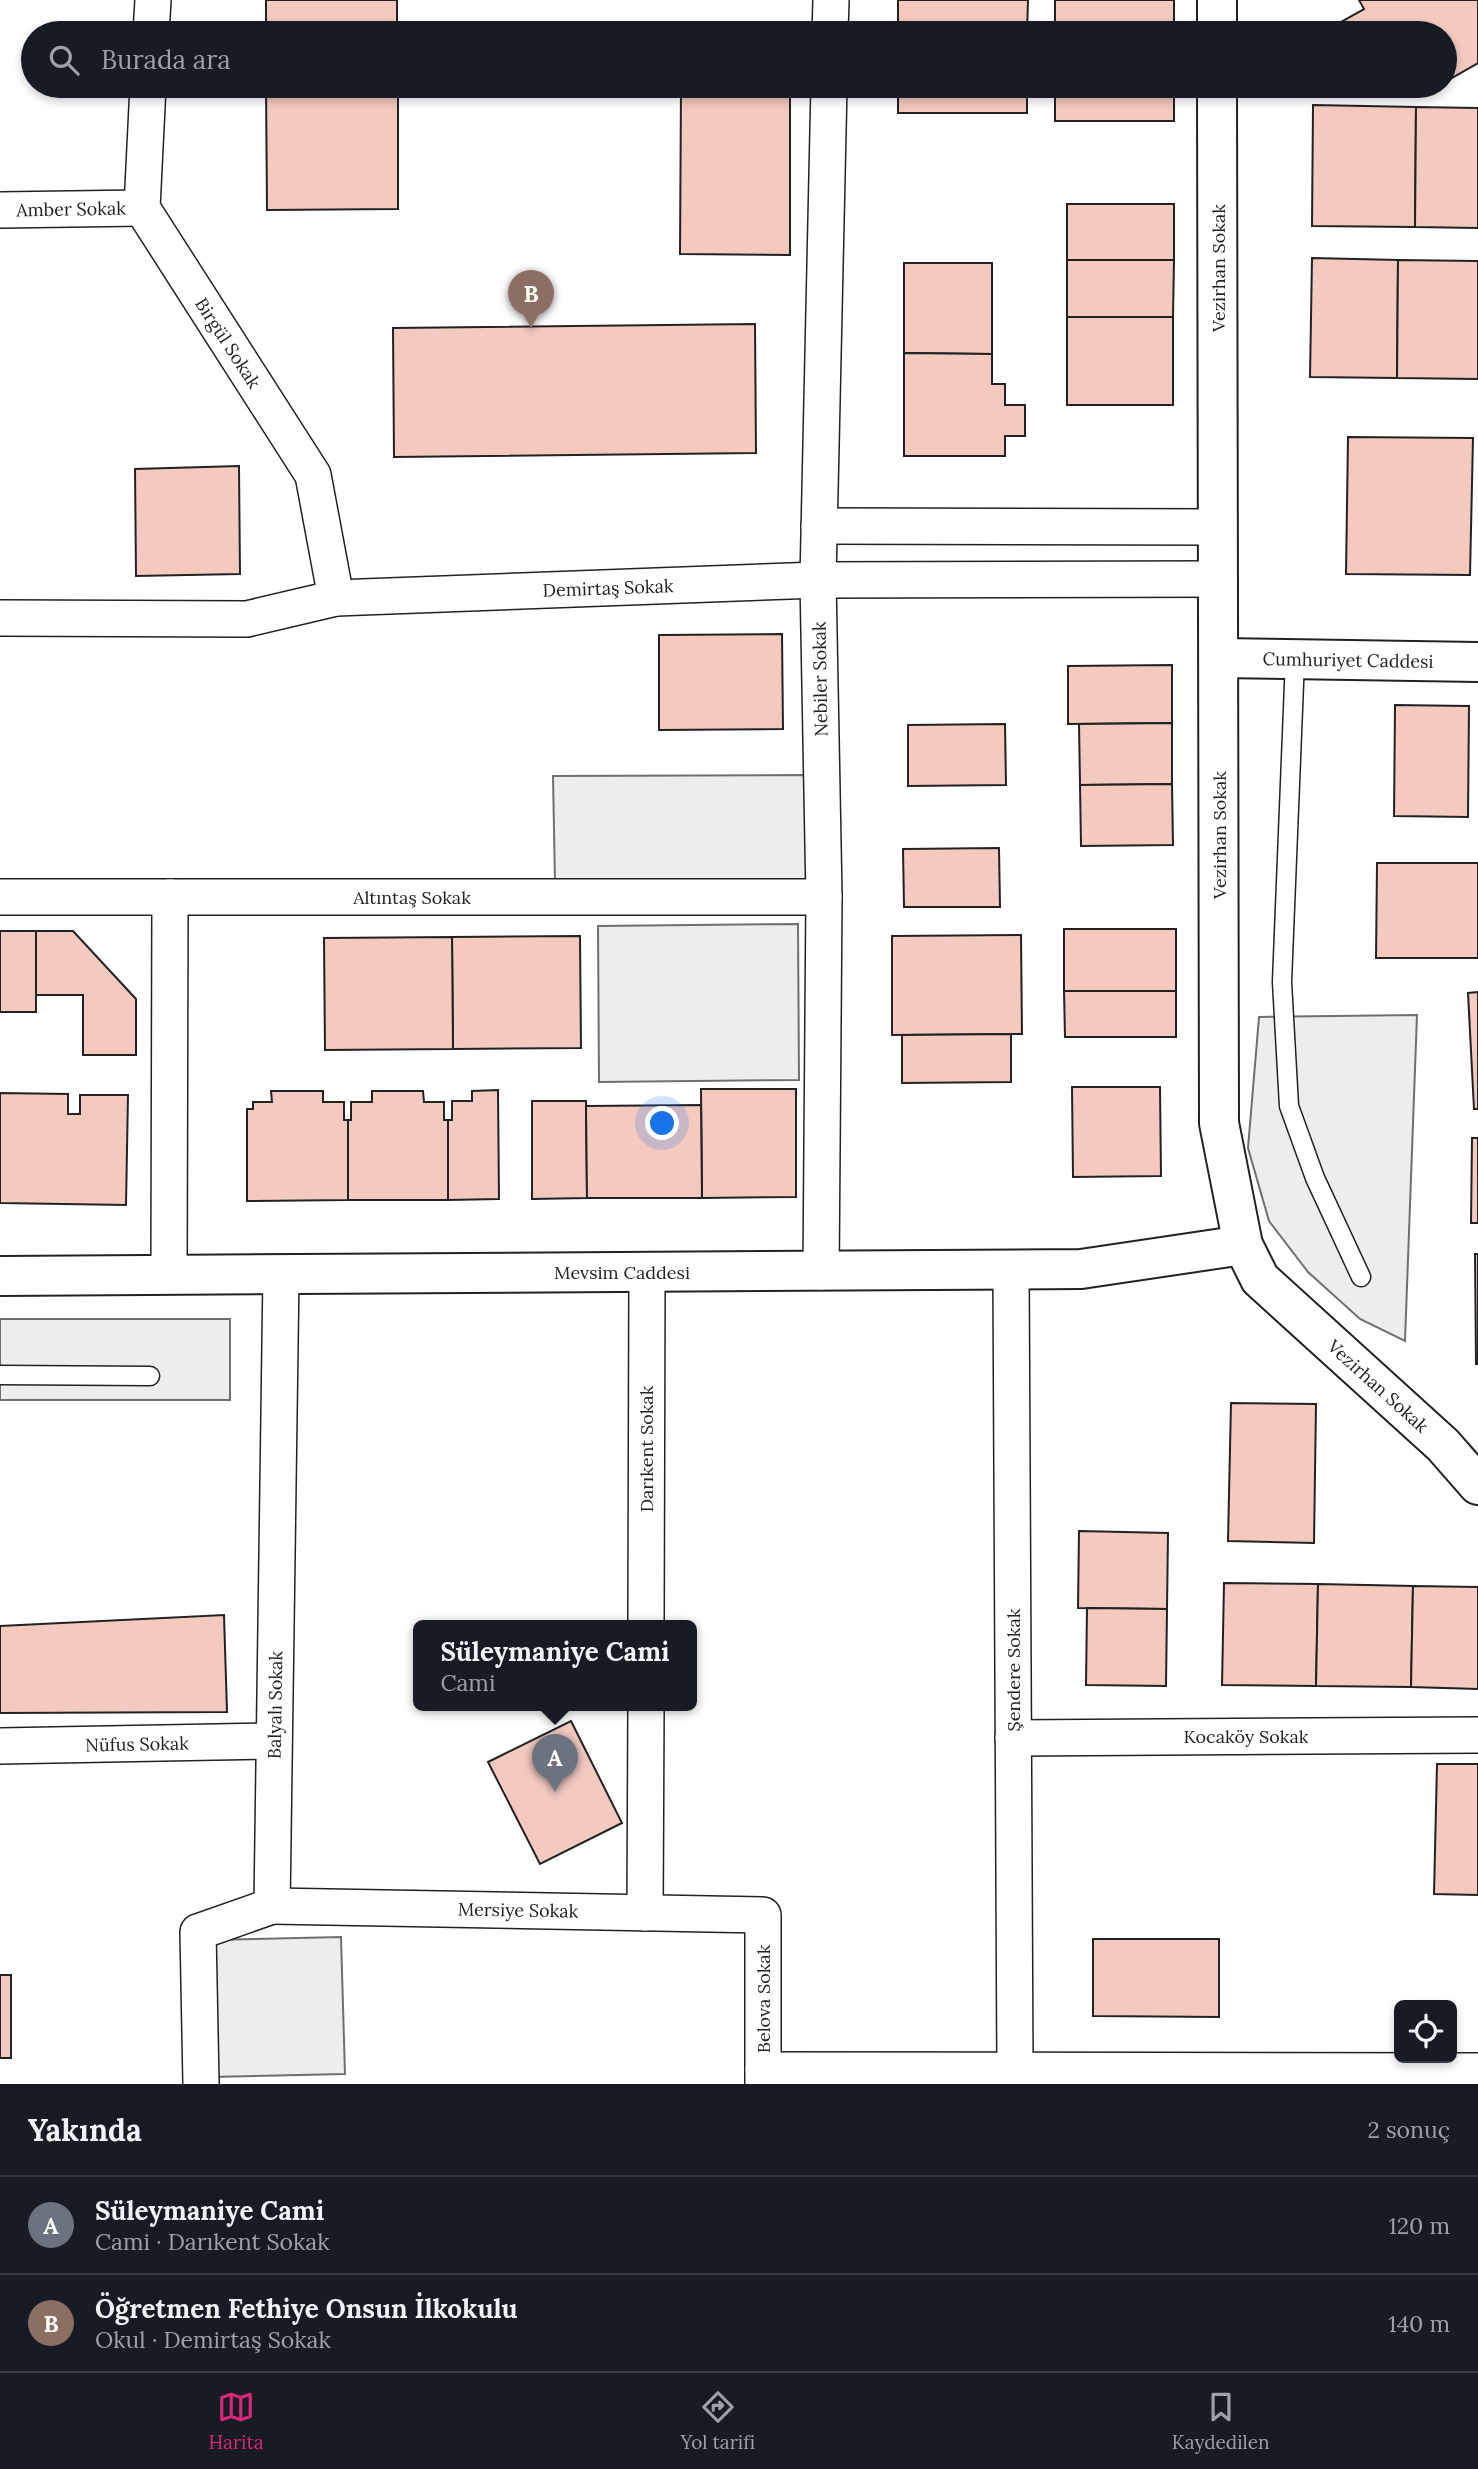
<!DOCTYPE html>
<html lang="tr">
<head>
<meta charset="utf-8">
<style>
	:root { --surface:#171b24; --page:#242831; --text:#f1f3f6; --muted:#9ea1a6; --line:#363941; --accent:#db2777 }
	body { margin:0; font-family:Lora,serif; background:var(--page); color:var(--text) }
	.controls { position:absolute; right:21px; bottom:21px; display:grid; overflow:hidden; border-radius:10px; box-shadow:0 4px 10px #0003 }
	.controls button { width:63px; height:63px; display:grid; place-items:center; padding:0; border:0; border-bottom:2px solid var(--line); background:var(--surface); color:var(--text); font:35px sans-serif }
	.you { position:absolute; left:663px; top:1124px; width:24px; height:24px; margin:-18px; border:5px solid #fff; border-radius:50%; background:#1a73e8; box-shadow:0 0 0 10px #1a73e833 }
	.badge { display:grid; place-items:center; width:46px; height:46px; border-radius:50%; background:var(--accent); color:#fff; font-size:23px; font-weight:700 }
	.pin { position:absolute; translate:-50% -58px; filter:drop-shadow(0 2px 4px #0008) }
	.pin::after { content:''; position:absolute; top:37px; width:24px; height:21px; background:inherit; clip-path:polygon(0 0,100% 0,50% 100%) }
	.popup { position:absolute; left:413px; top:1620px; width:284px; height:91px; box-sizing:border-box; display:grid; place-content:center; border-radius:10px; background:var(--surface); filter:drop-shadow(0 2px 5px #0005); font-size:23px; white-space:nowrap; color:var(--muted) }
	.popup b { font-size:26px; color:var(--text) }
	.popup::after { content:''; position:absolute; left:50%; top:100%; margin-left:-14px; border:14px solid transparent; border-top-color:var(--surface) }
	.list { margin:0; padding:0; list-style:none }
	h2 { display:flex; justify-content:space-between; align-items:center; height:91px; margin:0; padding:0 28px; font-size:30px }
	h2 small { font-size:23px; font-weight:400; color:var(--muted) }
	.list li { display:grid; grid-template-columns:46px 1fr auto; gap:21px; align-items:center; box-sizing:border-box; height:98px; padding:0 28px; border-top:2px solid var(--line) }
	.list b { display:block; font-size:26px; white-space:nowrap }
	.list p { margin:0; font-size:23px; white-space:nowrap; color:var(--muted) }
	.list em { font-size:23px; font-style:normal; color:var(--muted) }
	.icon { flex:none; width:38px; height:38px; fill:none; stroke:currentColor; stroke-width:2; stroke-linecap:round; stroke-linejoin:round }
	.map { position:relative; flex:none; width:1478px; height:2084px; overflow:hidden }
	.search { position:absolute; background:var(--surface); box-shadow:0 4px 10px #0003; left:21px; right:21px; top:21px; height:77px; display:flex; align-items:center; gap:18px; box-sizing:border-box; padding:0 24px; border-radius:38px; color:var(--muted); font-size:26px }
	.sheet { height:287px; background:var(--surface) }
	nav { display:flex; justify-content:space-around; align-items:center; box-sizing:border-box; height:98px; border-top:2px solid var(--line); background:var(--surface); font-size:19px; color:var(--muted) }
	nav a { display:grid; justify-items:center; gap:4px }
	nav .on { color:var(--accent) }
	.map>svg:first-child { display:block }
	.parking { fill:#ededed; stroke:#6f6f6f; stroke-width:2 }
	.building { fill:#f3c9c0; stroke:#222; stroke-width:2 }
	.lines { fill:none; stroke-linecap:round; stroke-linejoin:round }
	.lane-casing { stroke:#222; stroke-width:21 }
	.street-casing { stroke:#222; stroke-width:38 }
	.secondary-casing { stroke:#222; stroke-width:42 }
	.lane { stroke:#fff; stroke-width:18 }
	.street { stroke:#fff; stroke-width:35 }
	.secondary { stroke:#fff; stroke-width:38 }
	.labels { text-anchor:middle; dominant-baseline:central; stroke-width:5; stroke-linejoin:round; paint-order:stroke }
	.street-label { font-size:18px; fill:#222; stroke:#fff }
</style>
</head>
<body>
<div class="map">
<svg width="1478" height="2084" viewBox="0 0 1478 2084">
	<rect width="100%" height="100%" fill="#fff"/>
	<g class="parking">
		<polygon points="809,775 810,882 555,883 553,776"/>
		<polygon points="798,924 799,1080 599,1082 598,926"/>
		<polygon points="1417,1015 1405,1341 1360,1319 1308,1272 1269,1221 1248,1148 1259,1017"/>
		<rect x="0" y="1319" width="230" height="81"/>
		<polygon points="341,1937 345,2074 211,2077 207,1940"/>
	</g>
	<g class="building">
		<rect x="266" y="0" width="131" height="33"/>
		<polygon points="898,0 1028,0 1027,33 898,33"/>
		<rect x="1055" y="0" width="119" height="33"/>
		<polygon points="1359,0 1478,0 1478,63 1450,79 1445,69 1445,33 1338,33 1334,26 1364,9"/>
		<polygon points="266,86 398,86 398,209 267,210"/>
		<polygon points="681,86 790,86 790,255 680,254"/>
		<rect x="898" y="86" width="129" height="27"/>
		<rect x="1055" y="86" width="119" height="35"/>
		<polygon points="1313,105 1416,107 1415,227 1312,226"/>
		<polygon points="1416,107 1478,108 1478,228 1415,227"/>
		<rect x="1067" y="204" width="107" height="56"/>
		<polygon points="1312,258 1398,260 1397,378 1310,377"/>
		<polygon points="1067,260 1174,260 1173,317 1067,317"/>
		<polygon points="1398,260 1478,261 1478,379 1397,378"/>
		<polygon points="904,263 992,263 992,354 904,353"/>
		<rect x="1067" y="317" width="106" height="88"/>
		<polygon points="755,324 756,453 394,457 393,328"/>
		<polygon points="904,353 992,354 992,384 1005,384 1005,405 1025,405 1025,436 1005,436 1005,456 904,456"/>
		<polygon points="1348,437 1473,438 1470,575 1346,574"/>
		<polygon points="239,466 240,574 136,576 135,469"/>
		<polygon points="782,634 783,729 659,730 659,635"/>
		<polygon points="1172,665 1172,723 1068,724 1068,666"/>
		<polygon points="1395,705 1469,706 1468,817 1394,816"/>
		<polygon points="1172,723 1172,784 1080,785 1079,724"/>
		<polygon points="1005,724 1006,785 908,786 908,725"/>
		<polygon points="1172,784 1173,845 1081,846 1080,785"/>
		<polygon points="999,848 1000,907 904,907 903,849"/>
		<polygon points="1377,863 1478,863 1478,958 1376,958"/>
		<rect x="1064" y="929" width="112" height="62"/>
		<rect x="0" y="931" width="36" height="81"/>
		<polygon points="36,931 73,931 136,999 136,1055 83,1055 83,995 36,995"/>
		<polygon points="1021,935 1022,1034 892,1035 892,936"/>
		<polygon points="580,936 581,1048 453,1049 452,937"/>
		<polygon points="452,937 453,1049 325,1050 324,938"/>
		<polygon points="1064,991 1176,991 1176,1037 1065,1037"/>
		<polygon points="1478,992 1478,1109 1474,1109 1468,993"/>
		<polygon points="1011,1034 1011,1082 902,1083 902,1035"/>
		<polygon points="1072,1087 1160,1087 1161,1176 1073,1177"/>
		<polygon points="701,1089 796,1089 796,1197 702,1198"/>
		<polygon points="498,1090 499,1199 448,1200 448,1120 452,1120 452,1101 472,1101 472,1091"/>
		<polygon points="271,1091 323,1091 323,1102 344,1102 344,1120 348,1120 348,1200 247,1201 247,1109 253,1109 253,1102 272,1102"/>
		<polygon points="372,1091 423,1091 424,1102 444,1102 444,1120 448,1120 448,1200 348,1200 348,1120 351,1120 351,1102 372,1102"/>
		<polygon points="0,1093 68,1094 68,1114 80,1114 80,1095 128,1095 126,1205 0,1203"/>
		<polygon points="532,1101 586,1101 587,1198 532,1199"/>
		<polygon points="701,1105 702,1198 587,1198 586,1106"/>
		<polygon points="1472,1138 1478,1138 1478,1223 1471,1223"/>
		<polygon points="1475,1254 1478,1254 1478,1364 1476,1364"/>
		<polygon points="1231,1403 1316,1404 1314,1543 1228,1541"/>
		<polygon points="1079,1531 1168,1533 1167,1609 1078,1608"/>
		<polygon points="1224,1583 1318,1584 1316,1686 1222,1685"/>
		<polygon points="1318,1584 1413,1586 1411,1687 1316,1686"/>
		<polygon points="1413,1586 1478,1587 1478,1689 1411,1687"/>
		<polygon points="1087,1608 1167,1609 1166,1686 1086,1685"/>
		<polygon points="224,1615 227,1712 0,1713 0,1626"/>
		<polygon points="571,1721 622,1823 540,1864 488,1762"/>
		<polygon points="1437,1764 1478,1764 1478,1895 1434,1894"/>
		<polygon points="1093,1939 1219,1939 1219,2017 1093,2016"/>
		<rect x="0" y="1975" width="11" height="83"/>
	</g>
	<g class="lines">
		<defs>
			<g id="lane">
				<polyline points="1295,659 1282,982 1289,1106 1315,1178 1361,1277"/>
				<polyline points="0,1375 150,1376"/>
			</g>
			<g id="street">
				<polyline points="151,33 153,0"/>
				<polyline points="830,33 831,0"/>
				<polyline points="148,86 142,208 313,475 336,598"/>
				<polyline points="0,210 142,208"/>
				<polyline points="819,526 1218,527"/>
				<polyline points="0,618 247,619 336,598 818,580 1219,579"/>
				<polyline points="0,897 824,897"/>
				<polyline points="1011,1270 1015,2071"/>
				<polyline points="821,1272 824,897 818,580 829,86"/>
				<polyline points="169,1275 170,897"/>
				<polyline points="646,1626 647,1272"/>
				<polyline points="1013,1738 1478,1735"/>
				<polyline points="0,1746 274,1741"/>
				<polyline points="272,1906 763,1915 763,2084"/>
				<polyline points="645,1913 646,1706"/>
				<polyline points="763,2070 1478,2071"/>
				<polyline points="201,2084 198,1932 272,1906 281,1274"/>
			</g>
			<g id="secondary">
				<polyline points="1217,0 1217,33"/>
				<polyline points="1217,86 1219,1123 1243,1245 1260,1279 1443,1445 1478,1485"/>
				<polyline points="1219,658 1478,662"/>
				<polyline points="0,1276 1081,1269 1243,1245"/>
			</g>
		</defs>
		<use href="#lane" class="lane-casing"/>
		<use href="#street" class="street-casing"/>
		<use href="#secondary" class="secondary-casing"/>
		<use href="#lane" class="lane"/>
		<use href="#street" class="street"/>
		<use href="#secondary" class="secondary"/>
	</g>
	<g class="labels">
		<g class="street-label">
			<text transform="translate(71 209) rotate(-1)">Amber Sokak</text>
			<text transform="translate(1218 268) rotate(-90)">Vezirhan Sokak</text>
			<text transform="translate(228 343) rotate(57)">Birgül Sokak</text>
			<text transform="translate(608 588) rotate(-2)">Demirtaş Sokak</text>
			<text transform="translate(1348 660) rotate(1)">Cumhuriyet Caddesi</text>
			<text transform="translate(820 679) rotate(-91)">Nebiler Sokak</text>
			<text transform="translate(1219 835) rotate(-90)">Vezirhan Sokak</text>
			<text x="412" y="897">Altıntaş Sokak</text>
			<text x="622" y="1272">Mevsim Caddesi</text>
			<text transform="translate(1378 1386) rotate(42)">Vezirhan Sokak</text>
			<text transform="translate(646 1449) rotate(-90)">Darıkent Sokak</text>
			<text transform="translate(1013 1670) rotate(-90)">Şendere Sokak</text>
			<text transform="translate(275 1705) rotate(-89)">Balyalı Sokak</text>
			<text x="1246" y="1736">Kocaköy Sokak</text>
			<text transform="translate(137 1744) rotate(-1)">Nüfus Sokak</text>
			<text transform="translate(518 1910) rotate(1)">Mersiye Sokak</text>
			<text transform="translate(763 1999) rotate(-90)">Belova Sokak</text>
		</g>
	</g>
</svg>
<div class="controls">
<button><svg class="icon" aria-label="locate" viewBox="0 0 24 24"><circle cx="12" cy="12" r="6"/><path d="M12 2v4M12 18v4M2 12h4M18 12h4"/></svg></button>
</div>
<div class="you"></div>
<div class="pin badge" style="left:555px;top:1792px;background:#6b7280">A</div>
<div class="popup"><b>Süleymaniye Cami</b>Cami</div>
<div class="pin badge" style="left:531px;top:328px;background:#8d6e63">B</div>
<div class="search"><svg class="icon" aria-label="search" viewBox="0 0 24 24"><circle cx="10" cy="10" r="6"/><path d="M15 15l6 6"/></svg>Burada ara</div>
</div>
<section class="sheet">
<h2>Yakında<small>2 sonuç</small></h2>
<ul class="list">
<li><span class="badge" style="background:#6b7280">A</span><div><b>Süleymaniye Cami</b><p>Cami · Darıkent Sokak</p></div><em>120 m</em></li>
<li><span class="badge" style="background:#8d6e63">B</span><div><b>Öğretmen Fethiye Onsun İlkokulu</b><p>Okul · Demirtaş Sokak</p></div><em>140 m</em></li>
</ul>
</section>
<nav>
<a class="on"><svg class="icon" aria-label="map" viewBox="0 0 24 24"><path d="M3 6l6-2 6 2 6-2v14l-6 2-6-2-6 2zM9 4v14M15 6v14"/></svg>Harita</a>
<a><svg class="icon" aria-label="directions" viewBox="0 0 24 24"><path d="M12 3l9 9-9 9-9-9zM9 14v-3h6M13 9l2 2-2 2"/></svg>Yol tarifi</a>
<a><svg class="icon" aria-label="saved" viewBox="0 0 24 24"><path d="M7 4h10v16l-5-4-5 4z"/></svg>Kaydedilen</a>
</nav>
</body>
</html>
